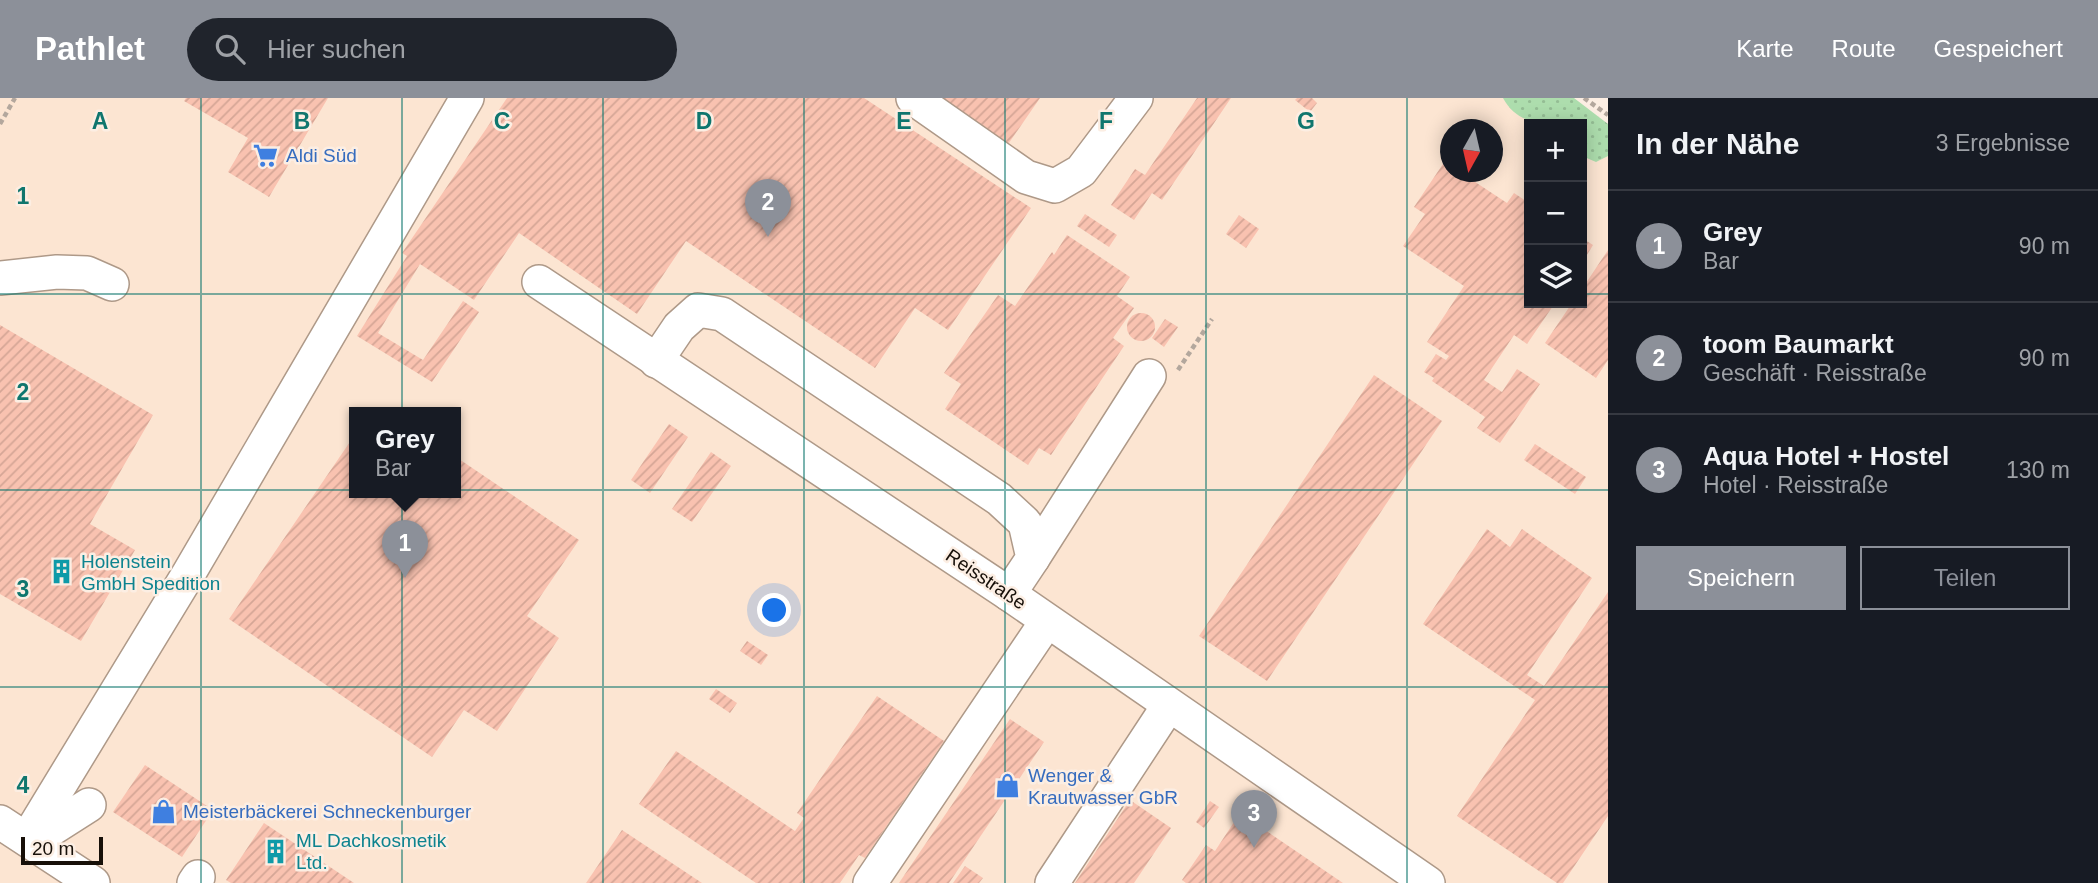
<!DOCTYPE html>
<html lang="de">
<head>
<meta charset="utf-8">
<style>
	:root { --surface:#171b24; --page:#20242c; --text:#f1f3f6; --muted:#9ea1a6; --line:#363941; --accent:#8c9099 }
	body { margin:0; font-family:Arial,sans-serif; background:var(--page); color:var(--text) }
	.controls { position:absolute; right:21px; top:21px; display:grid; overflow:hidden; border-radius:0px; box-shadow:0 4px 18px #0003 }
	.controls button { width:63px; height:63px; display:grid; place-items:center; padding:0; border:0; border-bottom:2px solid var(--line); background:var(--surface); color:var(--text); font:35px sans-serif }
	.compass { position:absolute; left:1440px; top:21px; width:63px; height:63px; border-radius:50%; background:var(--surface); box-shadow:0 4px 18px #0003; rotate:188deg }
	.scale { position:absolute; left:21px; bottom:18px; width:82px; box-sizing:border-box; padding-left:7px; border:4px solid #171009; border-top:0; font-size:19px; line-height:24px; white-space:nowrap; color:#171009; -webkit-text-stroke:5px #fceee3; paint-order:stroke }
	.you { position:absolute; left:775px; top:513px; width:24px; height:24px; margin:-18px; border:5px solid #fff; border-radius:50%; background:#1a73e8; box-shadow:0 0 0 10px #1a73e833 }
	.badge { display:grid; place-items:center; width:46px; height:46px; border-radius:50%; background:var(--accent); color:#fff; font-size:23px; font-weight:700 }
	.pin { position:absolute; translate:-50% -58px; filter:drop-shadow(0 2px 4px #0008) }
	.pin::after { content:''; position:absolute; top:37px; width:24px; height:21px; background:inherit; clip-path:polygon(0 0,100% 0,50% 100%) }
	.popup { position:absolute; left:349px; top:309px; width:112px; height:91px; box-sizing:border-box; display:grid; place-content:center; border-radius:0px; background:var(--surface); filter:drop-shadow(0 2px 5px #0005); font-size:23px; white-space:nowrap; color:var(--muted) }
	.popup b { font-size:26px; color:var(--text) }
	.popup::after { content:''; position:absolute; left:50%; top:100%; margin-left:-14px; border:14px solid transparent; border-top-color:var(--surface) }
	.list { margin:0; padding:0; list-style:none }
	h2 { display:flex; justify-content:space-between; align-items:center; height:91px; margin:0; padding:0 28px; font-size:30px }
	h2 small { font-size:23px; font-weight:400; color:var(--muted) }
	.list li { display:grid; grid-template-columns:46px 1fr auto; gap:21px; align-items:center; box-sizing:border-box; height:112px; padding:0 28px; border-top:2px solid var(--line) }
	.list b { display:block; font-size:26px; white-space:nowrap }
	.list p { margin:0; font-size:23px; white-space:nowrap; color:var(--muted) }
	.list em { font-size:23px; font-style:normal; color:var(--muted) }
	.actions { display:flex; gap:14px; padding:21px 28px }
	.actions a { flex:1; padding:16px 0; border:2px solid var(--accent); border-radius:0px; text-align:center; font-size:24px; color:var(--accent) }
	.actions .main { background:var(--accent); color:#fff }
	.icon { flex:none; width:38px; height:38px; fill:none; stroke:currentColor; stroke-width:2; stroke-linecap:round; stroke-linejoin:round }
	.map { position:relative; flex:none; width:1608px; height:785px; overflow:hidden }
	header { display:flex; align-items:center; gap:42px; box-sizing:border-box; height:98px; padding:0 35px; background:var(--accent); color:#fff }
	header strong { font-size:33px }
	nav { display:flex; gap:38px; margin-inline-start:auto; font-size:24px }
	.search { width:490px; height:63px; background:var(--page); display:flex; align-items:center; gap:18px; box-sizing:border-box; padding:0 24px; border-radius:38px; color:var(--muted); font-size:26px }
	main { display:flex }
	aside { flex:1; background:var(--surface) }
	.map>svg:first-child { display:block }
	.built { fill:#fce5d2; fill-rule:evenodd }
	.grass { fill:url(#grass-dots) }
	.building { fill:url(#building-hatch) }
	.lines { fill:none; stroke-linecap:round; stroke-linejoin:round }
	.minor-casing { stroke:#ae9988; stroke-width:36 }
	.path { stroke:#b3a79d; stroke-width:4.5; stroke-dasharray:5 3.5; stroke-linecap:butt }
	.minor { stroke:#fff; stroke-width:33 }
	.grid { fill:none; stroke:#0f766e; stroke-width:2; stroke-opacity:0.55 }
	.labels { text-anchor:middle; dominant-baseline:central; stroke-width:5; stroke-linejoin:round; paint-order:stroke }
	.shop-label { font-size:19px; fill:#366cbe; stroke:#fceee3; text-anchor:start }
	.culture-label { font-size:19px; fill:#0d838f; stroke:#fceee3; text-anchor:start }
	.street-label { font-size:19px; fill:#171009; stroke:#fceee3 }
	.grid-label { font-size:23px; text-anchor:middle; font-weight:bold; fill:#0f766e; stroke:#fceee3; stroke-width:5; stroke-linejoin:round; paint-order:stroke }
</style>
</head>
<body>
<header>
<strong>Pathlet</strong>
<div class="search"><svg class="icon" aria-label="search" viewBox="0 0 24 24"><circle cx="10" cy="10" r="6"/><path d="M15 15l6 6"/></svg>Hier suchen</div>
<nav><a>Karte</a><a>Route</a><a>Gespeichert</a></nav>
</header>
<main>
<div class="map">
<svg width="1608" height="785" viewBox="0 0 1608 785">
	<defs>
		<pattern id="grass-dots" width="8" height="8" patternUnits="userSpaceOnUse" patternTransform="scale(1.75)"><rect width="8" height="8" fill="#adddad"/><path d="M2 2h.1M6 6h.1" fill="none" stroke="#94bd94" stroke-width="1.8" stroke-linecap="round"/></pattern>
		<pattern id="building-hatch" width="6" height="6" patternUnits="userSpaceOnUse" patternTransform="scale(1.75)"><rect width="6" height="6" fill="#f9c2b0"/><path d="M-1 1l2-2M0 6l6-6M5 7l2-2" fill="none" stroke="#d5a696"/></pattern>
	</defs>
	<rect width="100%" height="100%" fill="#fceee3"/>
	<path class="built" d="M0 0H1561L1608 33V785H0ZM1529 26H1582V205H1529ZM1450 32H1492V74H1450ZM354 314H456V394H354Z"/>
	<path class="grass" d="M1503 0H1574L1608 26V58L1596 64 1582 58V26C1551 26 1520 31 1503 0Z"/>
	<g class="building">
		<polygon points="186,0 328,0 269,99 228,74 248,40 184,3"/>
		<polygon points="507,0 864,0 1031,110 948,232 915,210 875,270 686,143 637,216 519,135 474,202 420,166 378,235 423,262 463,203 479,214 432,284 357,238 407,158 402,155"/>
		<polygon points="927,0 1040,0 1004,52"/>
		<polygon points="1197,0 1231,0 1162,102 1152,95 1134,122 1111,107 1135,71 1145,77"/>
		<polygon points="1297,0 1312,0 1317,5 1310,14 1295,2"/>
		<polygon points="1445,63 1450,67 1450,74 1460,74 1507,105 1514,95 1529,105 1529,205 1555,205 1527,246 1514,237 1484,282 1502,294 1517,271 1540,286 1500,345 1477,330 1485,319 1432,283 1434,280 1424,274 1436,256 1446,262 1449,258 1427,244 1464,188 1403,148 1425,116 1414,109"/>
		<polygon points="1085,116 1117,137 1109,149 1077,128"/>
		<polygon points="1239,117 1259,131 1246,150 1226,136"/>
		<polygon points="1067,137 1130,179 1117,198 1134,210 1113,240 1124,248 1051,357 1039,350 1028,367 945,311 961,286 944,275 998,197 1015,208 1052,154 1054,157"/>
		<polygon points="1582,140 1593,147 1582,165"/>
		<polygon points="1608,152 1608,262 1596,280 1545,245 1572,205 1582,205 1582,191"/>
		<circle cx="1141" cy="229" r="14"/>
		<polygon points="1165,221 1178,229 1164,249 1152,240"/>
		<polygon points="0,227 153,317 90,426 135,452 81,543 0,496"/>
		<polygon points="1374,277 1442,323 1267,583 1199,538"/>
		<polygon points="669,326 688,339 650,395 631,382"/>
		<polygon points="354,338 354,394 456,394 456,359 579,442 527,518 559,540 497,633 464,612 432,659 229,521"/>
		<polygon points="1535,346 1586,379 1575,396 1524,362"/>
		<polygon points="711,354 731,368 692,424 672,411"/>
		<polygon points="1487,431 1510,449 1522,431 1592,480 1527,577 1544,588 1608,494 1608,718 1563,785 1557,785 1457,718 1535,602 1423,526"/>
		<polygon points="747,543 768,557 761,567 740,553"/>
		<polygon points="716,591 737,605 730,615 709,601"/>
		<polygon points="877,598 944,643 865,760 859,757 840,785 756,785 639,706 676,653 795,733 804,720 797,715"/>
		<polygon points="1010,621 1044,644 949,785 899,785"/>
		<polygon points="145,667 213,712 182,759 113,714"/>
		<polygon points="1130,702 1171,730 1134,785 1075,785"/>
		<polygon points="1210,703 1219,709 1204,730 1196,724"/>
		<polygon points="1240,715 1343,785 1186,785 1182,782 1206,747 1215,753"/>
		<polygon points="264,725 354,785 231,785 226,782"/>
		<polygon points="622,732 702,785 586,785"/>
		<polygon points="965,768 983,780 979,785 953,785"/>
	</g>
	<g class="lines">
		<defs>
			<g id="minor">
				<polyline points="913,0 1026,79 1055,88 1081,73 1136,0"/>
				<polyline points="0,180 57,174 87,175 112,186"/>
				<polyline points="539,184 1009,496 1428,785"/>
				<polyline points="656,263 679,229 698,212 722,216 999,401 1025,425 1033,460 1009,496"/>
				<polyline points="1033,460 1149,278"/>
				<polyline points="0,724 93,785"/>
				<polyline points="27,741 189,475 467,0"/>
				<polyline points="31,744 89,707"/>
				<polyline points="194,785 198,779"/>
				<polyline points="870,785 1047,523"/>
				<polyline points="1052,785 1169,607"/>
			</g>
		</defs>
		<use href="#minor" class="minor-casing"/>
		<g class="path">
			<polyline points="1584,0 1608,17"/>
			<polyline points="0,26 15,0"/>
			<polyline points="1178,272 1212,221"/>
		</g>
		<use href="#minor" class="minor"/>
	</g>
	<path class="grid" d="M201 0V785M402 0V785M603 0V785M804 0V785M1005 0V785M1206 0V785M1407 0V785M0 196H1529M1582 196H1608M0 392H1608M0 589H1608"/>
	<defs>
		<symbol id="supermarket-bare" viewBox="-9 -9 18 18"><path d="M-6-5.5h2.5l.6 2H6L4.5 2H-2.5L-4.4-4H-6ZM-1.5 3.2a1.3 1.3 0 1 0 .1 0ZM3 3.2a1.3 1.3 0 1 0 .1 0Z" fill="#3f7fe0" stroke="#fceee3" stroke-width="2.5" paint-order="stroke"/></symbol>
		<symbol id="building-bare" viewBox="-9 -9 18 18"><path d="M-4-6H4V6H1V3H-1V6H-4ZM-2.5-4.3h1.7v1.8h-1.7ZM.8-4.3h1.7v1.8H.8ZM-2.5-1h1.7V.8h-1.7ZM.8-1h1.7V.8H.8Z" fill="#0f9aa8" stroke="#fceee3" stroke-width="2.5" paint-order="stroke"/></symbol>
		<symbol id="shop-bare" viewBox="-9 -9 18 18"><path d="M-5-2.5h2.3a2.7 3.5 0 0 1 5.4 0H5L5.5 6h-11ZM-1.5-2.5h3a1.5 2.3 0 0 0-3 0Z" fill="#3f7fe0" stroke="#fceee3" stroke-width="2.5" paint-order="stroke"/></symbol>
	</defs>
	<g fill-rule="evenodd">
		<use href="#supermarket-bare" x="248" y="40" width="35" height="35"/>
		<use href="#building-bare" x="44" y="456" width="35" height="35"/>
		<use href="#shop-bare" x="990" y="670" width="35" height="35"/>
		<use href="#shop-bare" x="146" y="696" width="35" height="35"/>
		<use href="#building-bare" x="258" y="736" width="35" height="35"/>
	</g>
	<g class="labels">
		<g class="shop-label">
			<text x="286" y="57">Aldi Süd</text>
			<text x="1028" y="677">Wenger &amp;<tspan x="1028" dy="22">Krautwasser GbR</tspan></text>
			<text x="183" y="713">Meisterbäckerei Schneckenburger</text>
		</g>
		<g class="culture-label">
			<text x="81" y="463">Holenstein<tspan x="81" dy="22">GmbH Spedition</tspan></text>
			<text x="296" y="742">ML Dachkosmetik<tspan x="296" dy="22">Ltd.</tspan></text>
		</g>
		<g class="street-label">
			<text transform="translate(986 481) rotate(34)">Reisstraße</text>
		</g>
	</g>
	<g class="grid-label">
		<text x="100" y="31">A</text>
		<text x="302" y="31">B</text>
		<text x="502" y="31">C</text>
		<text x="704" y="31">D</text>
		<text x="904" y="31">E</text>
		<text x="1106" y="31">F</text>
		<text x="1306" y="31">G</text>
		<text x="23" y="106">1</text>
		<text x="23" y="302">2</text>
		<text x="23" y="499">3</text>
		<text x="23" y="695">4</text>
	</g>
</svg>
<div class="controls">
<button>+</button>
<button>−</button>
<button><svg class="icon" aria-label="layers" viewBox="0 0 24 24"><path d="M12 4l9 5-9 5-9-5zM3 14l9 5 9-5"/></svg></button>
</div>
<svg class="compass" viewBox="-18 -18 36 36"><path d="M0-13l5 13h-10z" fill="#e53935"/><path d="M0 13l5-13h-10z" fill="#9ea1a6"/></svg>
<div class="scale">20 m</div>
<div class="you"></div>
<div class="pin badge" style="left:405px;top:480px">1</div>
<div class="popup"><b>Grey</b>Bar</div>
<div class="pin badge" style="left:768px;top:139px">2</div>
<div class="pin badge" style="left:1254px;top:750px">3</div>
</div>
<aside>
<h2>In der Nähe<small>3 Ergebnisse</small></h2>
<ul class="list">
<li><span class="badge">1</span><div><b>Grey</b><p>Bar</p></div><em>90 m</em></li>
<li><span class="badge">2</span><div><b>toom Baumarkt</b><p>Geschäft · Reisstraße</p></div><em>90 m</em></li>
<li><span class="badge">3</span><div><b>Aqua Hotel + Hostel</b><p>Hotel · Reisstraße</p></div><em>130 m</em></li>
</ul>
<div class="actions"><a class="main">Speichern</a><a>Teilen</a></div>
</aside>
</main>
</body>
</html>
